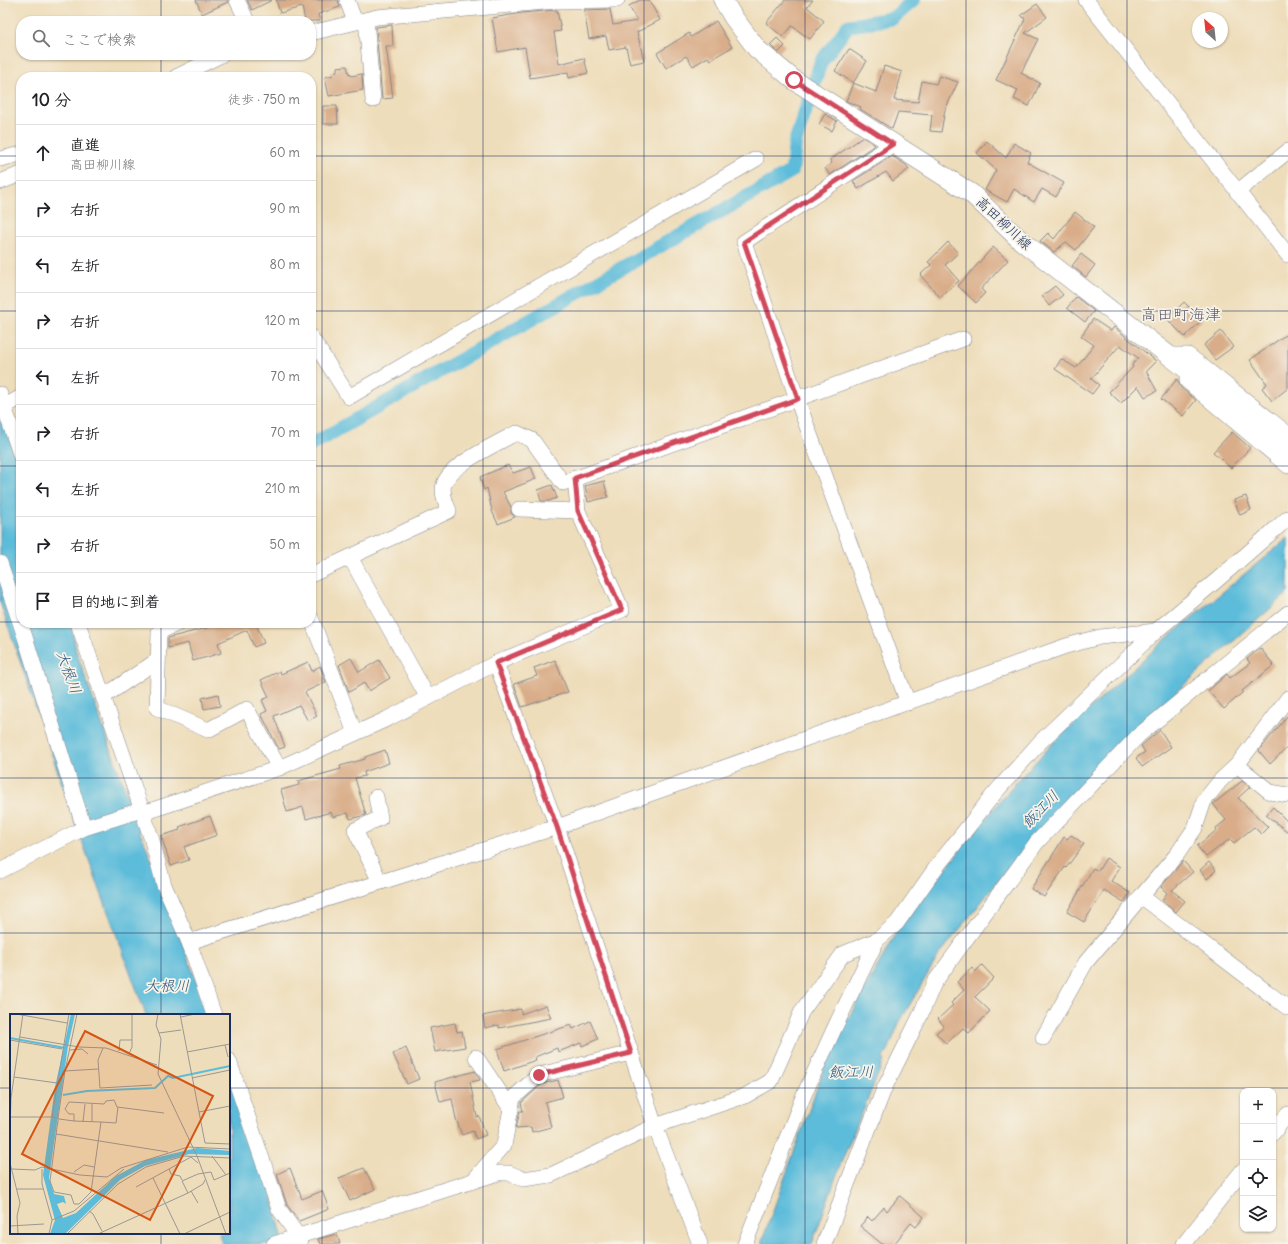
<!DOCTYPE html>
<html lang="ja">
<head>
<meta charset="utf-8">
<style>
	:root { --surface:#fff; --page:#f2f2f2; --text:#202124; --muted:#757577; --line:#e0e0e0 }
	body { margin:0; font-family:Delius,"Klee One",sans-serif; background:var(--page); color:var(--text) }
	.controls { position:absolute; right:12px; bottom:12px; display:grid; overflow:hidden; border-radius:8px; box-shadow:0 1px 3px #0004 }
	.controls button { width:36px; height:36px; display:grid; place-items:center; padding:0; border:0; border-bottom:1px solid var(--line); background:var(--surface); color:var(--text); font:20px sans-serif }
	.compass { position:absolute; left:1192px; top:12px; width:36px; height:36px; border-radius:50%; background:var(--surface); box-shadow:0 1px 3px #0004; rotate:333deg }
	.stop { position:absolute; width:12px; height:12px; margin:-9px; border:3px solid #d1495b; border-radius:50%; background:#fff }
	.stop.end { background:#d1495b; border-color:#fff; box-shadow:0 1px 4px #0008 }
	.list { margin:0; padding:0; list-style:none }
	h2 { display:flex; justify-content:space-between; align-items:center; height:52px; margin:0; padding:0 16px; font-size:17px }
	h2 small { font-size:13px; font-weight:400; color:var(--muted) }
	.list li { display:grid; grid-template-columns:26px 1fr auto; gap:12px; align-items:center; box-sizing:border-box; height:56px; padding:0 16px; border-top:1px solid var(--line) }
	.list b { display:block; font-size:15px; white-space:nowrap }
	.list p { margin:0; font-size:13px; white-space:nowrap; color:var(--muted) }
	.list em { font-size:13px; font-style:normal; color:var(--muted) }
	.icon { flex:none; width:22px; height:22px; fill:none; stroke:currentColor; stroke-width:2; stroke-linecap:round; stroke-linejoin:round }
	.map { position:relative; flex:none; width:1288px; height:1244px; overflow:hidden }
	.search { position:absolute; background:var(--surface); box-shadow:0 1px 3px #0004; left:16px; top:16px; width:300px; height:44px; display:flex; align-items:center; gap:10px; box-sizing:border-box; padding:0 14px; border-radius:16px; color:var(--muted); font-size:15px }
	.panel { position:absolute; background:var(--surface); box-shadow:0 1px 3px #0004; left:16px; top:72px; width:300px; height:556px; border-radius:16px }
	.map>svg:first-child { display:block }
	.water { fill:#5cbcda; stroke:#3c769c }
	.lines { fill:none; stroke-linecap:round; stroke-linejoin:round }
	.canal { stroke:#5cbcda; stroke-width:14 }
	.building { fill:#d9ad89 }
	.minor-casing { stroke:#84868c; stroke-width:16 }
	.major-casing { stroke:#84868c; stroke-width:20 }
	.minor { stroke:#fff; stroke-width:15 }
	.major { stroke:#fff; stroke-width:19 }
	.route { stroke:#d1495b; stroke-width:5 }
	.grid { fill:none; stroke:#1b2f5e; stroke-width:1; stroke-opacity:0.55 }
	.labels { text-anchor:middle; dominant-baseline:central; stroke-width:3.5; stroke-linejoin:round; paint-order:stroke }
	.street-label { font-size:14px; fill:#1b2f5e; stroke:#f7f3e8 }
	.water-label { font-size:15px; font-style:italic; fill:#2e5983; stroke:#f7f3e8 }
	.quarter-label { font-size:16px; fill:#5e5b6d; stroke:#f7f3e8 }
	.inset-river { fill:none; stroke:#5cbcda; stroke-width:2 }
	.inset-road { fill:none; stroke:#9a9795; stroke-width:1 }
	.view { fill:#d45514; fill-opacity:0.15; stroke:#d45514; stroke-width:2 }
	.inset-edge { fill:none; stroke:#1b2f5e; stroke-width:2 }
</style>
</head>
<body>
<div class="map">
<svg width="1288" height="1244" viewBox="0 0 1288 1244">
	<rect width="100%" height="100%" fill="#f7f3e8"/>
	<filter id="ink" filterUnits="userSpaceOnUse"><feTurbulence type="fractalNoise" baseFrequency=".025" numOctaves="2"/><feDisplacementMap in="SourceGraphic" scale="8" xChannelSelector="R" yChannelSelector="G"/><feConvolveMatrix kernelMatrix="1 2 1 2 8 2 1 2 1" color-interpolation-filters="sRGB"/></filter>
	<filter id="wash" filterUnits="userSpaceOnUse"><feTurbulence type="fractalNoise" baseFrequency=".012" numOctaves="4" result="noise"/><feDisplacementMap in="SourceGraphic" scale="16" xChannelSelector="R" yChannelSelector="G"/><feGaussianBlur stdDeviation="0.9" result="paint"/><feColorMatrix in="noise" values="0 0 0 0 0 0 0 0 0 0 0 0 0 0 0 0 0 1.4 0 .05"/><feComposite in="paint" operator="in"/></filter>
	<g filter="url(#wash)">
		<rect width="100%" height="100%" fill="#eeddba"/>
		<g class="water">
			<polygon points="0,410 21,471 21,623 71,623 76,651 138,826 140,826 142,829 139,831 145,843 209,1015 146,1015 75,822 0,602"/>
			<polygon points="1288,538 1288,593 1132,731 1095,768 1030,841 939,955 899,1023 887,1053 883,1057 884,1060 841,1163 812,1244 761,1244 828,1057 839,1035 899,928 973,834 1011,788 1058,738 1161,643"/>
			<polygon points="229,1069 266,1172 284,1244 222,1244 219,1233 229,1233"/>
		</g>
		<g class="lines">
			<polyline class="canal" points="311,445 792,171 795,143 821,62 848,26 893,18 914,0"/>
		</g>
		<g id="blocks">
			<g class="building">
				<polygon points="196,0 228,0 228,2 202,14"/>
				<polygon points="247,0 272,0 252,10"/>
				<polygon points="276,0 338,0 340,7 318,14 320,21 305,21 302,7 280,13"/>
				<polygon points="640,0 649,0 660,20 637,32 644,61 630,64 626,47 609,50 606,36 589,39 584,10 610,9 613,25 637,21 629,6"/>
				<polygon points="785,0 813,0 807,7 824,21 810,39 792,26 783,37 766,23"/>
				<polygon points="1037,4 1047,17 1025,33 1038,39 1021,73 1040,83 1029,106 1014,99 1018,90 996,80 1025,19 1021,15"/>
				<polygon points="557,10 561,31 554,32 559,64 584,58 588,73 569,78 568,72 530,78 525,47 498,52 492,18 522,13"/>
				<polygon points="716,21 732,47 710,60 708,57 693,66 686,56 666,68 657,53 689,33 691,37"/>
				<polygon points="392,25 393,46 386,46 393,98 382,99 376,27"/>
				<polygon points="777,38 785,46 778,53 770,45"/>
				<polygon points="849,49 867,61 853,83 876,92 884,66 902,72 894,100 918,102 922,81 936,84 939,76 958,82 945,110 941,132 930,131 932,115 898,112 892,129 860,109 861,107 846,101 853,83 835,71"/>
				<polygon points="347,66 349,74 350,73 351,76 362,74 363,90 329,96 325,77 333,75 332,72 337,71 337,67"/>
				<polygon points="323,106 337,106 338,124 323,124"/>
				<polygon points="825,114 837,121 832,131 819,124"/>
				<polygon points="863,137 875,145 830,175 825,168 832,163 830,160"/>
				<polygon points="987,141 1006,158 1014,143 1031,153 1027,162 1064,183 1056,197 1042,189 1034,202 1014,189 1007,202 985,190 996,170 977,153"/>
				<polygon points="892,156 906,165 909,169 893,181 886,172 858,189 853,181"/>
				<polygon points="1075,212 1094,227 1076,250 1066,242 1054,252 1040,241 1048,233 1054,239"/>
				<polygon points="948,242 958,253 945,265 959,281 940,297 920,275 931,265 928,262"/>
				<polygon points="993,247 1008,260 981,289 985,293 976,303 958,286"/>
				<polygon points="1081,254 1095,265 1086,277 1072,266"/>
				<polygon points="1055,286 1063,295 1049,306 1042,296"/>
				<polygon points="1076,297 1094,311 1085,322 1067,308"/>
				<polygon points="1184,302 1202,320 1185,337 1167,319"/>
				<polygon points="1093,319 1111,331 1114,327 1156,361 1146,371 1157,391 1145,397 1138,386 1121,403 1109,392 1133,367 1132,365 1138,358 1120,345 1091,379 1099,385 1092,394 1055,369 1061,359 1076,368 1094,345 1081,336"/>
				<polygon points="1221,331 1233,347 1215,360 1204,345"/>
				<polygon points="1288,333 1288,388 1272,401 1262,388 1267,384 1250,360"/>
				<polygon points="1177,379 1181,388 1196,400 1183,416 1161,399"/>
				<polygon points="1232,432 1250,448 1231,468 1213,452"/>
				<polygon points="508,465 513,473 531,467 536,479 503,492 511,507 511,513 515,517 498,524 492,511 487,488 484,490 480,477"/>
				<polygon points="604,481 608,497 588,502 585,486"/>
				<polygon points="552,485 557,498 549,501 541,501 538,490"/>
				<polygon points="1246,496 1251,510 1240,515 1234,500"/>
				<polygon points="213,623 264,623 257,626 264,643 254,647 247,630 218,643 221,653 193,661 188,643 168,648 168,638 214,626"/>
				<polygon points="1260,648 1274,665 1242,691 1243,692 1224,709 1208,691 1227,674 1230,678 1250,663 1247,659"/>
				<polygon points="351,658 359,672 379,660 390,678 369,691 364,683 349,692 339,665"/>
				<polygon points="555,660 568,692 522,707 514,684 537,676 534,668"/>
				<polygon points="308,662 312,671 320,666 326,682 305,692 317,716 308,721 299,705 274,716 285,747 279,749 261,714 267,711 262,700 269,697 261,680 280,671 281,674"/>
				<polygon points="218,694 220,706 204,709 202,698"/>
				<polygon points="1288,715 1288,747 1270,764 1259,751"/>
				<polygon points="1160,730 1171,747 1142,767 1136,758 1145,752 1141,746"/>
				<polygon points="385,750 389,763 364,772 365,776 355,778 366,815 350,819 348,813 333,817 331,812 306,819 303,807 287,812 281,790 299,785 298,781 341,769 340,766 365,759 365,757"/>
				<polygon points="1242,781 1250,787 1238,798 1268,827 1261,834 1254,827 1234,843 1230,839 1206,857 1197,846 1217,830 1216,828 1226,820 1213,804"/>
				<polygon points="1273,807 1288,822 1288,832 1266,815"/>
				<polygon points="210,816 217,835 184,847 189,860 171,866 161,836 180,830 179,827"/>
				<polygon points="1071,835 1084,844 1066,868 1065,867 1044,897 1031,889 1064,837 1067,839"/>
				<polygon points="1106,858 1120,867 1111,881 1130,893 1124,902 1104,890 1084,922 1067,912 1093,868 1098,871"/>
				<polygon points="1183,861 1193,872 1172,890 1185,901 1176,912 1162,900 1167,893 1161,887"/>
				<polygon points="1209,862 1216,870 1207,879 1200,870"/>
				<polygon points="982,965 994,978 975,997 990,1011 969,1033 963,1028 946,1044 936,1033 944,1026 938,1019 953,1005 951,1003 964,990 957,982 972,968 975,972"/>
				<polygon points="546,1005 551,1018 499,1028 499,1025 485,1028 483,1016 487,1015 521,1009 521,1014"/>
				<polygon points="590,1021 598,1039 582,1046 581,1043 558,1052 557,1048 535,1057 536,1060 504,1071 497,1049 571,1025 573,1029"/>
				<polygon points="455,1023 457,1032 462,1031 465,1047 435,1052 430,1028"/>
				<polygon points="406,1048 419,1079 407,1084 393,1054"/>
				<polygon points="475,1071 480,1080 470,1082 477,1117 479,1116 486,1135 476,1139 473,1131 462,1135 456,1119 452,1099 440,1102 435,1082"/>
				<polygon points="558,1080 563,1097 545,1102 551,1127 532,1132 531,1127 516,1128 520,1111 523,1111 521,1103 542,1084"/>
				<polygon points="290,1168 302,1199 322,1191 329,1209 299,1221 287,1205 277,1174"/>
				<polygon points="364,1168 375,1189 350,1201 339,1178"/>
				<polygon points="900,1196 924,1217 916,1227 911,1223 894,1244 882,1244 860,1226 868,1217 872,1221 884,1207 887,1211"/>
				<polygon points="337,1234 340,1244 320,1244 318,1239"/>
			</g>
		</g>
	</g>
	<g filter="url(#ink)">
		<use href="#blocks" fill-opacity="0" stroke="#84868c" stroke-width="1"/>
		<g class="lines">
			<defs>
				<g id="minor">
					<polyline points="237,0 247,21"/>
					<polyline points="347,0 355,22"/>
					<polyline points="1086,0 1288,255"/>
					<polyline points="366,20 373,100"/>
					<polyline points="311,33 377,17 555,1 617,0"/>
					<polyline points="176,77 221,55"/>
					<polyline points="893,144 744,242 797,399 908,703"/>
					<polyline points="0,159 21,154"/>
					<polyline points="0,182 21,174"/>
					<polyline points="1237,192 1288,151"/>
					<polyline points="311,337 349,397 756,159"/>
					<polyline points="1169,358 1168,355 1188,355 1288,434"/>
					<polyline points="1187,381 1288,466"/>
					<polyline points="0,394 21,457"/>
					<polyline points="4,407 21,397"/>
					<polyline points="519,509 578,511"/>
					<polyline points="350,557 428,698"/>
					<polyline points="0,563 26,640 84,828"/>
					<path d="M311 575 449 511C446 503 441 493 444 484 450 465 493 446 510 436L517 433 532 440 563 483 963 339"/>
					<polyline points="311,618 355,733"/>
					<polyline points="78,623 151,837 164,885 189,942 214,1015"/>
					<polyline points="179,623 159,632 157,708 208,730 247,709 279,768"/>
					<polyline points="496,663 622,610 578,511 575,478"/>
					<polyline points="103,697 158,660"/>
					<polyline points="1237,765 1270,792 1288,795"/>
					<polyline points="376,797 380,818 355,830 380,882"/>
					<polyline points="0,871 84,828 141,810 149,811 279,768 387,719 496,663 557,827 655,1126 700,1244"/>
					<polyline points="1141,896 1288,1008"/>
					<polyline points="189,942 557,827 1066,646 1100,637 1156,631"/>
					<polyline points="1043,1038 1086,962 1178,853 1195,828 1204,801 1220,781 1237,765 1288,698"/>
					<polyline points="476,1057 511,1109"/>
					<polyline points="229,1061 279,1209 298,1236 300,1244"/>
					<polyline points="1273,1133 1288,1114"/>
					<polyline points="474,1180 504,1145 513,1098 539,1075 631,1053"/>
					<polyline points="274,1244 498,1173 509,1173 523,1179 551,1175 655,1126 745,1096 771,1081 802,1011 843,954 877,940 897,923 937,866 994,794 1040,742 1156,631 1217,580 1288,518"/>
					<polyline points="745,1244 803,1097 835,1027 877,940"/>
					<polyline points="824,1244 884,1089 920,1016 934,983 955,954 1037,842 1139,735 1288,613"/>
					<polyline points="1184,1244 1243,1170"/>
				</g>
				<polyline id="major" points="723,0 733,17 757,49 794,80 972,194 1019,239 1288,448"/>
			</defs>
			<use href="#minor" class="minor-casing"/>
			<use href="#major" class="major-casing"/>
			<use href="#minor" class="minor"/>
			<use href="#major" class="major"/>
		</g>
	</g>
	<g class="lines" filter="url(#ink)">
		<polyline class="route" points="539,1075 631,1053 557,827 496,663 622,610 578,511 575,478 798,399 744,242 893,144 794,80"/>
	</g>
	<path class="grid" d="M161 0V21M322 0V1244M483 0V1244M644 0V1244M805 0V1244M966 0V1244M1127 0V1244M161 55V77M0 156H21M311 156H1288M0 311H21M311 311H1288M0 466H21M311 466H1288M0 622H21M311 622H1288M161 623V1015M0 778H1288M0 933H1288M0 1088H11M229 1088H1288M161 1233V1244"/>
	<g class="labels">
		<g class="street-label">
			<text transform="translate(1004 223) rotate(43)">高田柳川線</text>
		</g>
		<g class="water-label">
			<text transform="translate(69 672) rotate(70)">大根川</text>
			<text transform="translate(1040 809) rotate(-46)">飯江川</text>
			<text x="167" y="985">大根川</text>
			<text x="851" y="1071">飯江川</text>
		</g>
		<g class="quarter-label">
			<text x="1181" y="314">高田町海津</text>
		</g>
	</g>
	<g transform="translate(10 1014)">
		<rect width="220" height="220" fill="#eeddba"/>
		<path d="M61 0H65L58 32 39 164 44 180 54 182 56 190 53 188 47 190 53 204 66 199 106 162 136 146 187 134 220 137V141L179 140 135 152 110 166 55 220H40L45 206 33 161 45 73Z" fill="#5cbcda"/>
		<path class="inset-river" d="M0 24 55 34M53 81 77 77 145 74 158 62 163 64 220 52"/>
		<path class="inset-road" d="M6 0 57 9M148 0 146 11 151 25 148 60 187 142 216 220M170 0 195 129 220 130M171 3 185 0M149 19 171 16M10 23 69 33 96 34 147 51M0 26 52 35M215 31 218 43M93 34 88 46 90 74 142 71M60 36 72 35 78 40M109 37 110 26H122M177 38 220 30M119 40 122 33V0M55 57 88 55M4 63 47 69M182 64 220 56M82 90V108M189 98 220 92M0 103H42L48 104 49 105 64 107 91 108 81 178 69 190H64L61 181 44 178 40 167 47 113 48 108V104L55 57 67 0M42 103 59 0M64 107V100H59L55 95 59 88 94 90 96 87 104 86 107 93 154 99M73 108 75 90M91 108 106 109 108 93M0 117 1 84 13 0M46 120 158 138M202 142 216 161M0 149 10 189 7 202 8 220M2 155 25 156 32 153 70 161 97 163 111 154 178 133 220 135M32 155V170L42 206 39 220M159 155 161 160 170 162 172 166M64 158 74 151 84 153M143 164 170 220M126 173 181 143 188 149M6 175H33M181 177 188 189M178 179 193 170 195 166M79 197 83 200 92 217M42 206 64 197 114 155M0 212 34 210M57 220 108 170 136 153 174 142 220 144M88 220 178 179 172 167 188 160 201 158 204 166 220 159M174 220 220 198"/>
		<path class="view" d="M75 17 203 82 140 206 12 140Z"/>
		<rect width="220" height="220" class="inset-edge"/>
	</g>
</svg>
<div class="controls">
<button>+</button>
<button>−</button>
<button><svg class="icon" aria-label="locate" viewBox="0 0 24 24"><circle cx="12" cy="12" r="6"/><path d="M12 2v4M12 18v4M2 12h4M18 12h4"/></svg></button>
<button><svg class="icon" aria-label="layers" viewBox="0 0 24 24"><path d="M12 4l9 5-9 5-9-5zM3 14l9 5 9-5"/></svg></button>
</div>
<svg class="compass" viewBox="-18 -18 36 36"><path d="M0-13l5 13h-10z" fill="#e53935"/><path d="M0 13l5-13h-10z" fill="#757577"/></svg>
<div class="stop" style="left:794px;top:80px"></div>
<div class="stop end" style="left:539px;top:1075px"></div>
<div class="search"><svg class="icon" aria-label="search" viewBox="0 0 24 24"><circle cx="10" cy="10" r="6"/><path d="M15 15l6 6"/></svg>ここで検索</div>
<section class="panel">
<h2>10 分<small>徒歩 · 750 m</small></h2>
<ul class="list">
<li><svg class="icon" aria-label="ahead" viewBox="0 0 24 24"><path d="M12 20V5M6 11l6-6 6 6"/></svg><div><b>直進</b><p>高田柳川線</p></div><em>60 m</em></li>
<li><svg class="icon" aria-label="right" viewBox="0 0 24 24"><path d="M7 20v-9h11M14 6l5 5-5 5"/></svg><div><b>右折</b></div><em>90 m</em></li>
<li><svg class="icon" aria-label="left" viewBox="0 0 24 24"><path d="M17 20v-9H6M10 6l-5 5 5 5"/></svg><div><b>左折</b></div><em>80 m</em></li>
<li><svg class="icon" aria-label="right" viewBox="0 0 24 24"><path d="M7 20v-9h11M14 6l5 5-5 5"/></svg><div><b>右折</b></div><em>120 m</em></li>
<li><svg class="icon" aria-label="left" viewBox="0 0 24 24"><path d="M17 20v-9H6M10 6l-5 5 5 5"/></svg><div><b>左折</b></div><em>70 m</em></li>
<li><svg class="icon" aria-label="right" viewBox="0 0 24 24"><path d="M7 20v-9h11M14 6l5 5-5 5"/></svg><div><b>右折</b></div><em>70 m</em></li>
<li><svg class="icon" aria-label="left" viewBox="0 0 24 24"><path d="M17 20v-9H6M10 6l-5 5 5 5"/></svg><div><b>左折</b></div><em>210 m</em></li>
<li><svg class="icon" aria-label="right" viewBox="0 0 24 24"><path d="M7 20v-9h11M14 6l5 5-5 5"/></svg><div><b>右折</b></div><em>50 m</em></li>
<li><svg class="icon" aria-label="arrive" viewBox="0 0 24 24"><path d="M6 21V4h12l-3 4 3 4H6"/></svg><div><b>目的地に到着</b></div></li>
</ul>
</section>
</div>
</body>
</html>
